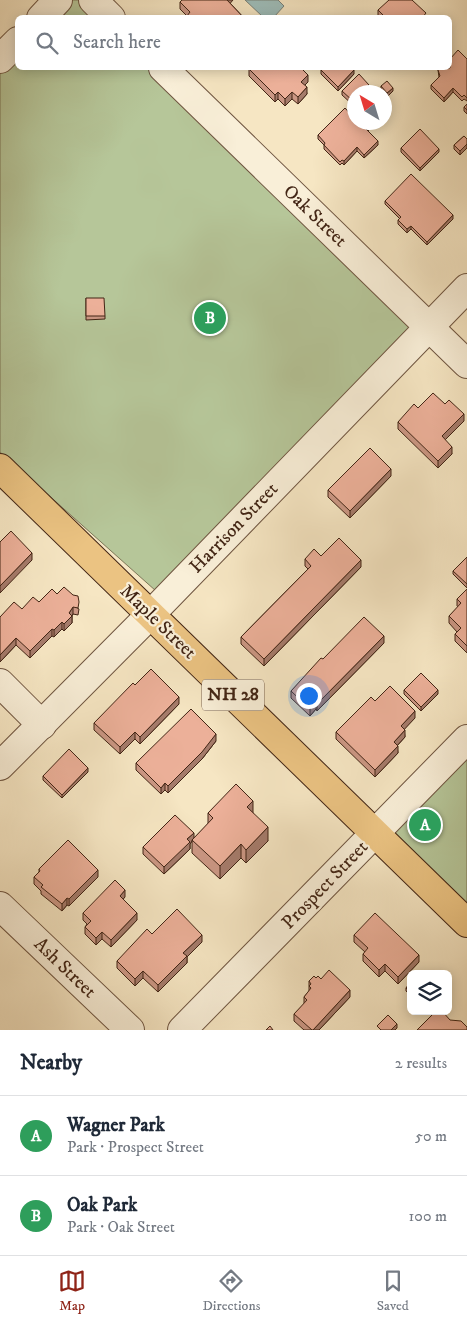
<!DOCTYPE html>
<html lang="en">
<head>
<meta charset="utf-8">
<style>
	:root { --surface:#fff; --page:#f2f2f3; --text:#1f2937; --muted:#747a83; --line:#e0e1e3; --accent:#8f2418 }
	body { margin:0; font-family:"IM FELL DW Pica",serif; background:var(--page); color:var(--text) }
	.controls { position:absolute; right:15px; bottom:15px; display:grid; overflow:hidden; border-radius:8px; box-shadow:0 2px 12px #0003 }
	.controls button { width:45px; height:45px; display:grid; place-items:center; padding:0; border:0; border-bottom:1px solid var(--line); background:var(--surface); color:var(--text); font:25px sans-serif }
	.compass { position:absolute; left:347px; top:85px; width:45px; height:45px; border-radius:50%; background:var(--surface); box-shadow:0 2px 12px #0003; rotate:322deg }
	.you { position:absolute; left:308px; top:695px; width:18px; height:18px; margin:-12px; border:4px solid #fff; border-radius:50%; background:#1a73e8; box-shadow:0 0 0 8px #1a73e833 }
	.badge { display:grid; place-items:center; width:32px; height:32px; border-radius:50%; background:var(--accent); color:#fff; font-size:16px; font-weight:700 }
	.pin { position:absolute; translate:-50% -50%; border:2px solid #fff; box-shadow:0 1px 5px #0006 }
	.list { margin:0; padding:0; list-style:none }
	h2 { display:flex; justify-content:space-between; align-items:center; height:65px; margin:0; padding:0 20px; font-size:21px }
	h2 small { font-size:16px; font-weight:400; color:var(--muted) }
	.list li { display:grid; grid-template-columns:32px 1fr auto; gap:15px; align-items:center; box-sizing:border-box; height:80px; padding:0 20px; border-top:1px solid var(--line) }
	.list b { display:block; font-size:19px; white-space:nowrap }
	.list p { margin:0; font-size:16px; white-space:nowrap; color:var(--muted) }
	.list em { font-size:16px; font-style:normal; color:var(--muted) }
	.icon { flex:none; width:28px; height:28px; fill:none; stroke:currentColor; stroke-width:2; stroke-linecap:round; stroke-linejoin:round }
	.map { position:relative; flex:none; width:467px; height:1030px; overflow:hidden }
	.search { position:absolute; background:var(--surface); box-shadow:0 2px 12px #0003; left:15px; right:15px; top:15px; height:55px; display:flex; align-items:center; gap:12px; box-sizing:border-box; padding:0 18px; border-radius:8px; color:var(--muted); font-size:19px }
	.sheet { height:225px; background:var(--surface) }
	nav { display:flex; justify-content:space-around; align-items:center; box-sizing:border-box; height:70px; border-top:1px solid var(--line); background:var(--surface); font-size:14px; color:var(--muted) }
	nav a { display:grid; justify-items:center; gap:2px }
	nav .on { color:var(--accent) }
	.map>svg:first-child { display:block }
	.green { fill:#b6c699; stroke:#7c7657 }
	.water { fill:#9ebebb; stroke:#798179 }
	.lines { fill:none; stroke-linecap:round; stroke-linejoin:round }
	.minor-casing { stroke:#6f5540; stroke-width:30 }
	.major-casing { stroke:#422515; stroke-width:30 }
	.minor { stroke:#f9efd8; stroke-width:28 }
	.major { stroke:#ebc382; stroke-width:28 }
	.wall { fill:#cb9784; stroke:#422515 }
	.shaded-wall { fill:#a57b6b; stroke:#422515 }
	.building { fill:#ecb099; stroke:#422515 }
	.labels { text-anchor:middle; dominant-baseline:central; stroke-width:4.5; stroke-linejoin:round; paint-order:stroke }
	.shield { fill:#f9efd8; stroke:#796250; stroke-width:1 }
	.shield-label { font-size:18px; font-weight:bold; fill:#422515 }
	.street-label { font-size:19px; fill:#422515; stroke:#f9efd8 }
</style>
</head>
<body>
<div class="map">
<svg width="467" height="1030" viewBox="0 0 467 1030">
	<rect width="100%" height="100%" fill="#f6e6c3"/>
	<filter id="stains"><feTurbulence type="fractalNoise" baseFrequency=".004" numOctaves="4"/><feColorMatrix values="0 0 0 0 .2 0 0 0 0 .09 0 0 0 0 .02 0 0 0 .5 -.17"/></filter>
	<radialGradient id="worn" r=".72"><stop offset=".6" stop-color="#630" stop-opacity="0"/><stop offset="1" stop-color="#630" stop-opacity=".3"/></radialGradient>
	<g class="green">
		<polygon points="58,0 93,0 111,18 41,18"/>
		<polygon points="17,41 18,68 163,68 427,325 165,599 0,452 0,59"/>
		<polygon points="467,739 467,923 375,833"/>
	</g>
	<polygon class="water" points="245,0 278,0 284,6 274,17 263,17"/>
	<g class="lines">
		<defs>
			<g id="minor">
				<polyline points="93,0 111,18"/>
				<polyline points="41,18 58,0"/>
				<polyline points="0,59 18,41"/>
				<polyline points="163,68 467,364"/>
				<polyline points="0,683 42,725"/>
				<polyline points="0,766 150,615 467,288"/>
				<polyline points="0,906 130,1030"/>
				<polyline points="182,1030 467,739"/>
			</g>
			<polyline id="major" points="0,468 467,923"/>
		</defs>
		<use href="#minor" class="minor-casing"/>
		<use href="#major" class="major-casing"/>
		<use href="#minor" class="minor"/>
		<use href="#major" class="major"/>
	</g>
	<g class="wall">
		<polygon points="180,2 230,3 244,18 187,18 187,16 180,9"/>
		<polygon points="378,10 426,18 378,17"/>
		<polygon points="467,59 467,101 464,99 462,101 453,92 444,102 431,89 431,85 439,77 438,70"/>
		<polygon points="249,69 308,82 305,85 307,94 298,104 292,99 285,106 278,99 275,102 249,76"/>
		<polygon points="321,70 354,74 338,91 321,74"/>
		<polygon points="381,86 393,91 387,97 384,92 381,90"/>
		<polygon points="369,88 353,105 342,95 342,91"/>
		<polygon points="467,104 467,114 464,111 464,107"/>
		<polygon points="361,125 370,128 368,131 378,145 364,158 357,151 344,165 342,163 340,165 324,149 324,145 318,139 318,135"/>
		<polygon points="464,136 460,155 454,149 454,145"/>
		<polygon points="401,148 439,152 420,171 401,152"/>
		<polygon points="385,201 453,219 427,245 411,229 407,233 398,224 398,220 400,219 385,204"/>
		<polygon points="86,298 105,316 105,319 86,320"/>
		<polygon points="445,404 464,421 445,440 452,454 438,468 398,429 398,422"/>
		<polygon points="391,476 350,518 328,497 328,490"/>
		<polygon points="321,556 361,567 264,666 241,644 241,637 308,569 305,566 305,559"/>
		<polygon points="467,557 467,588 453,574 453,571"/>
		<polygon points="467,589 467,653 455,641 455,634 457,632 449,623 449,616 458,607 457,606 457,599"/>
		<polygon points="57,594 79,609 78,615 73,614 72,616 72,623 64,631 62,629 54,637 52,636 30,658 16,645 0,662 0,617 22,609"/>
		<polygon points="384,643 317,711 316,709 310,716 291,698 291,691 323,659"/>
		<polygon points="135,685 179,704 140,744 135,739 120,754 94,730 94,723"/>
		<polygon points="404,690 438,694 421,711 404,694"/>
		<polygon points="375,701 415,718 404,729 405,737 397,746 398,753 375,777 336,739 336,732"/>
		<polygon points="216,741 202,759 168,793 165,790 161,794 136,770 136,763"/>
		<polygon points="88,772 62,798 43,780 43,776"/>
		<polygon points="208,813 253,813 268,841 246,863 241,858 220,879 192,853 192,841 190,844 190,849 164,874 143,854 143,847 194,838 208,824"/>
		<polygon points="39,869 98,877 69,906 67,905 62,911 41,894 41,891 34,884 34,877 39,873"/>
		<polygon points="125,897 123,899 137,920 111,947 102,939 96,945 85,934 85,927 87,924 83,920 83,913"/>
		<polygon points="152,934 202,942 187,957 187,963 158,992 143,978 135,986 117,968 117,961"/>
		<polygon points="354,935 419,962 398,984 385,971 379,977 363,961 363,954 365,952 354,942"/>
		<polygon points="316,978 321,979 350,997 319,1030 304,1030 294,1021 294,1014 304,1004 304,997 309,991 309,981"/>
		<polygon points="411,982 411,996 406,991 406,988"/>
	</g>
	<g class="shaded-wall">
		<polygon points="227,0 233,0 227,7"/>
		<polygon points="354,70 354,74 338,91 338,87"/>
		<polygon points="308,75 308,82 301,89 301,82"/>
		<polygon points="369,85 369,88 365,92 361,92"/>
		<polygon points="307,87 307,94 298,104 298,97"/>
		<polygon points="393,88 393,91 387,97 387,93"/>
		<polygon points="453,88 453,92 444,102 444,98"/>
		<polygon points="278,92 278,99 275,102 275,95"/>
		<polygon points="292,92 292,99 285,106 285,99"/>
		<polygon points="370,125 370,128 366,133 366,129"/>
		<polygon points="378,141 378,145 364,158 364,155"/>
		<polygon points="467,144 467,148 460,155 460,151"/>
		<polygon points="357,147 357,151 344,165 344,161"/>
		<polygon points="439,149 439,152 420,171 420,168"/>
		<polygon points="453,215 453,219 427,245 427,242"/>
		<polygon points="411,226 411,229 407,233 407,229"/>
		<polygon points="464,414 464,421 442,443 442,436"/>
		<polygon points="452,447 452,454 438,468 438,461"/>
		<polygon points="391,469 391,476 350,518 350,511"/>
		<polygon points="32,553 32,560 0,593 0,586"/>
		<polygon points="361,560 361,567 264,666 264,659"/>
		<polygon points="73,607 73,614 69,620 69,613"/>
		<polygon points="72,616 72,623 64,631 64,624"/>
		<polygon points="62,622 62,629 54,637 54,630"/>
		<polygon points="52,629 52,636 30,658 30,651"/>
		<polygon points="384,636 384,643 317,711 317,704"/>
		<polygon points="16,638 16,645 0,662 0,655"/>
		<polygon points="438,690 438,694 421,711 421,707"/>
		<polygon points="179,697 179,704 140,744 140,737"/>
		<polygon points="316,702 316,709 310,716 310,709"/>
		<polygon points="415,711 415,718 401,733 401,726"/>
		<polygon points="405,730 405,737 394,749 394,742"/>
		<polygon points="135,732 135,739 120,754 120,747"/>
		<polygon points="216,734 216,741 202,759 168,793 168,786"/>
		<polygon points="398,746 398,753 375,777 375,770"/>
		<polygon points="88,768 88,772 62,798 62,795"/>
		<polygon points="165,783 165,790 161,794 161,788"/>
		<polygon points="253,801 253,814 247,807"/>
		<polygon points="268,827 268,841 246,863 246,850"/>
		<polygon points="194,833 194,840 192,840 192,841 190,844 190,849 164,874 164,867 187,839"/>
		<polygon points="241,844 241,858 220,879 220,866"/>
		<polygon points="98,870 98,877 69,906 69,899"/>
		<polygon points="125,890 125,897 120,903 120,896"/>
		<polygon points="67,898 67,905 62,911 62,904"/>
		<polygon points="137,913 137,920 111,947 111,940"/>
		<polygon points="102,932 102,939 96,945 96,938"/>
		<polygon points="202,935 202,942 187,957 187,963 158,992 158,985 183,953"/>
		<polygon points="419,955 419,962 398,984 398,977"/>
		<polygon points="385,964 385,971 379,977 379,970"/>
		<polygon points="143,971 143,978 135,986 135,979"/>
		<polygon points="350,990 350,997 319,1030 313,1030"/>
		<polygon points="397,1024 397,1028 395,1030 391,1030"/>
	</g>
	<g class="building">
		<polygon points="182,0 227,0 244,18 188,18 187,16 190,12 180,2"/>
		<polygon points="389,0 412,0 426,13 422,18 386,18 378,10"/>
		<polygon points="458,50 467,59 467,98 464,95 462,97 453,88 444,98 431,85 440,76 438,70 441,68 450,68 450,59"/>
		<polygon points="251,68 301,68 308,75 301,82 307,87 298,97 292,92 285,99 278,92 275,95 249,69"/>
		<polygon points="323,68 352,68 354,70 338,87 321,70"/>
		<polygon points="359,74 369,85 361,92 354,92 354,99 353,101 342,91"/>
		<polygon points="387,81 393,88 387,93 381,86"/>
		<polygon points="467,104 467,110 464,107"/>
		<polygon points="345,108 354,118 354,122 359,122 361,125 364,122 368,122 370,125 366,129 378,141 364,155 357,147 344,161 342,160 340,162 324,145 325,143 318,135"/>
		<polygon points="420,129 439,149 420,168 401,148"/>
		<polygon points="464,136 467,139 467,144 460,151 454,145"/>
		<polygon points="411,174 453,215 427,242 411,226 407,229 398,220 401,217 385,201"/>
		<polygon points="86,298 104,298 105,316 86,316"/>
		<polygon points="433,393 445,404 449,400 464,414 442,436 452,447 438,461 398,422 414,404 418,408"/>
		<polygon points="370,448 391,469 350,511 328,490"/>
		<polygon points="11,531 32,553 0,586 0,542"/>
		<polygon points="339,538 361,560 264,659 241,637 311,566 305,559 314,549 321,556"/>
		<polygon points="467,557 467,584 453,571"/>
		<polygon points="64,587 73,595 78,596 79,602 78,608 73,607 69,613 72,616 64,624 62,622 54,630 52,629 30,651 16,638 0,655 0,617 14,602 22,609 33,597 39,602 52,589 57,594"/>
		<polygon points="467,589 467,646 455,634 461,628 449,616 461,603 457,599"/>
		<polygon points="364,617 384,636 317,704 316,702 310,709 291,691 321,658 323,659"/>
		<polygon points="151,669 179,697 140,737 135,732 120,747 94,723 133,683 135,685"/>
		<polygon points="421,673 438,690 421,707 404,690"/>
		<polygon points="390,686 415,711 401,726 405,730 394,742 398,746 375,770 336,732 371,697 375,701"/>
		<polygon points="191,709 216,734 202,752 168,786 165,783 161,788 136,763"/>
		<polygon points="69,749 88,768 62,795 43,776"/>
		<polygon points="236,784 253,801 247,807 268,827 246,850 241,844 220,866 192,840 213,818 208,813"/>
		<polygon points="175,815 194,833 187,839 190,842 164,867 143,847"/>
		<polygon points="68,840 98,870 69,899 67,898 62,904 41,887 43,885 34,877 40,871 39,869"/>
		<polygon points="115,880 125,890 120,896 137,913 111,940 102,932 96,938 85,927 91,921 83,913"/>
		<polygon points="177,909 202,935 183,953 187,956 158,985 143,971 135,979 117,961 147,929 152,934"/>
		<polygon points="375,913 419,955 398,977 385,964 379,970 363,954 368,948 354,935"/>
		<polygon points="329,970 350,990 313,1030 312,1030 294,1014 307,1000 304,997 311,988 309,986 311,984 309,981 314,976 316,978 318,976 321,979"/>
		<polygon points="422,970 426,974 419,974"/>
		<polygon points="411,982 411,993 406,988"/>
		<polygon points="436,1011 442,1011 450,1020 461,1021 467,1027 467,1030 417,1030"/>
		<polygon points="388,1015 397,1024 391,1030 381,1030 377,1026"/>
		<polygon points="270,1026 273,1030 266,1030"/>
	</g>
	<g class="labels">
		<rect class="shield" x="202" y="679.5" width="62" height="31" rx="4"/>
		<g class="shield-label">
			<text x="233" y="695">NH 28</text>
		</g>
		<g class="street-label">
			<text transform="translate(315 216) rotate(44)">Oak Street</text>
			<text transform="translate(234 528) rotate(-46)">Harrison Street</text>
			<text transform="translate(158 622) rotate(44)">Maple Street</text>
			<text transform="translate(325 885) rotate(-46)">Prospect Street</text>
			<text transform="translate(65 968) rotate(44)">Ash Street</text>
		</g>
	</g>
	<rect width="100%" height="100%" filter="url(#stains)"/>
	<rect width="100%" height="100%" fill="url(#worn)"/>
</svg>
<div class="controls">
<button><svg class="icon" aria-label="layers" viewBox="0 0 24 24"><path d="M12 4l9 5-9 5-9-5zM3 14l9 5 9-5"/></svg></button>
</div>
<svg class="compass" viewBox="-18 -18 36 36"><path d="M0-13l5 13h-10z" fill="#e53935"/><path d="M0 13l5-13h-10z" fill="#747a83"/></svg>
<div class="you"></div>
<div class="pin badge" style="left:425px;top:825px;background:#2e9e5b">A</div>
<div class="pin badge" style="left:210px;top:318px;background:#2e9e5b">B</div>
<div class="search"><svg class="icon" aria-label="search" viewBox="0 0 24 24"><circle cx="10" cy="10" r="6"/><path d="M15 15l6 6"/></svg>Search here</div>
</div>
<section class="sheet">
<h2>Nearby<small>2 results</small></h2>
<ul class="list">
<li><span class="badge" style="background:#2e9e5b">A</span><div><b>Wagner Park</b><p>Park · Prospect Street</p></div><em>50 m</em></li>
<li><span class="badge" style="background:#2e9e5b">B</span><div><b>Oak Park</b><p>Park · Oak Street</p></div><em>100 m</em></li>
</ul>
</section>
<nav>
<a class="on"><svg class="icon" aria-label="map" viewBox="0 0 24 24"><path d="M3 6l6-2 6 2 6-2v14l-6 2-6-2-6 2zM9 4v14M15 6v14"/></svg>Map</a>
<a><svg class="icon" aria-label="directions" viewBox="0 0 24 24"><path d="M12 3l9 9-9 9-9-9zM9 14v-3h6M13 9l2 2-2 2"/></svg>Directions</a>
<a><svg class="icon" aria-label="saved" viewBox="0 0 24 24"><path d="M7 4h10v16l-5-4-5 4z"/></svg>Saved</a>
</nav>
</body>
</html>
